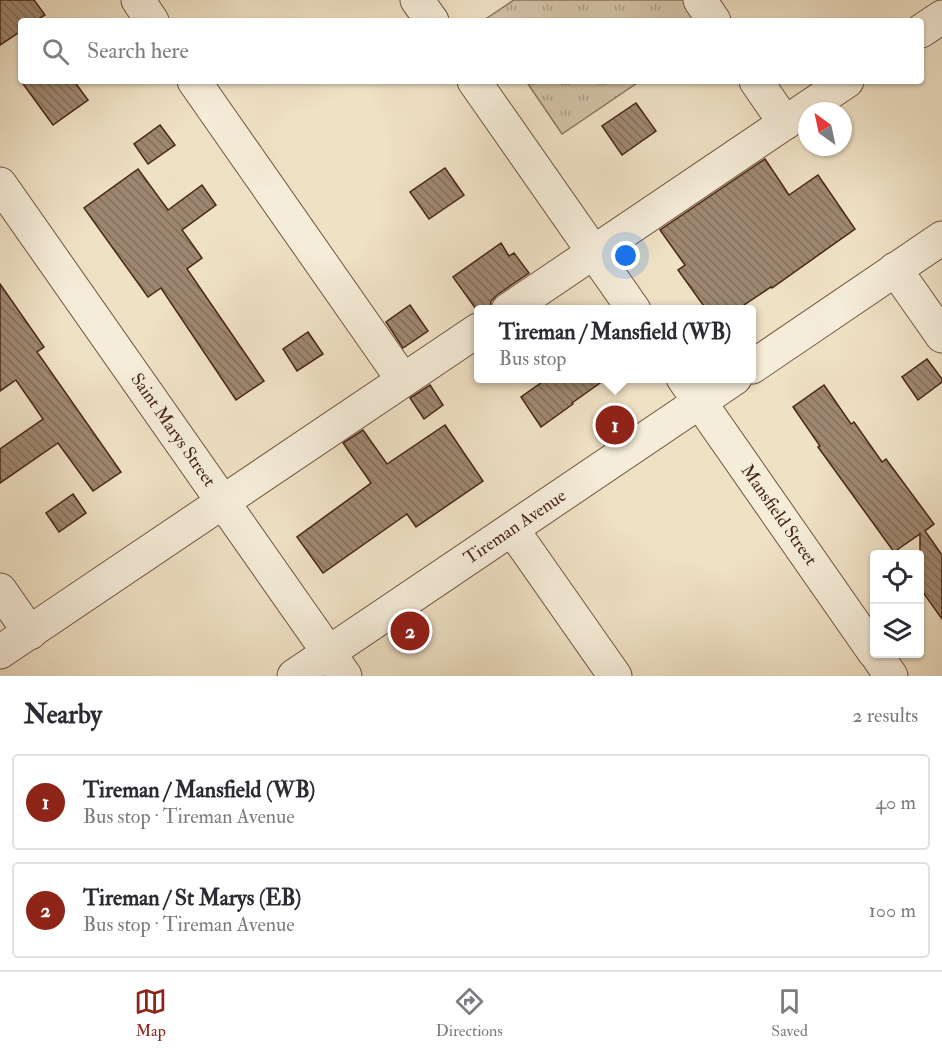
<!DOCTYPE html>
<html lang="en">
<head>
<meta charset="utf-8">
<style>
	:root { --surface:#fff; --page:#f7f7f7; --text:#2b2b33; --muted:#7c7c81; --line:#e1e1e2; --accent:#8f2418 }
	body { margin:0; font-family:"IM FELL Double Pica",serif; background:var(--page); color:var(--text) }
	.controls { position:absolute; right:18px; bottom:18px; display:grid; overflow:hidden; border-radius:6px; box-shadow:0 2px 4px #0004 }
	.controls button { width:54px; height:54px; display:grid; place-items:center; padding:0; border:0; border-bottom:2px solid var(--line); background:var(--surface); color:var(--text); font:30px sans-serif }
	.compass { position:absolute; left:798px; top:102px; width:54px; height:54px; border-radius:50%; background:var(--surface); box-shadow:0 2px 4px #0004; rotate:327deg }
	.you { position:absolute; left:626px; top:256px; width:21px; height:21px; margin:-15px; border:4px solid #fff; border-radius:50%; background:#1a73e8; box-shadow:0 0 0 9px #1a73e833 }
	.badge { display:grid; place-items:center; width:39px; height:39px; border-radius:50%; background:var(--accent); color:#fff; font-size:20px; font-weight:700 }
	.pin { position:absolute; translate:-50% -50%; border:3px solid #fff; box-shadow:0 2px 6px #0006 }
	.popup { position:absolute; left:474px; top:305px; width:282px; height:78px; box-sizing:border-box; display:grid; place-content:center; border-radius:6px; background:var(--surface); filter:drop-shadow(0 2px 4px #0005); font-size:20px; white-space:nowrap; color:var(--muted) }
	.popup b { font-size:22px; color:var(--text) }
	.popup::after { content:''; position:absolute; left:50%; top:100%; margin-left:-12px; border:12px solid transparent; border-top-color:var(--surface) }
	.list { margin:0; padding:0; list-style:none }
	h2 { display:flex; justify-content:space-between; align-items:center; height:78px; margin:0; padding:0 24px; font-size:26px }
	h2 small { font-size:20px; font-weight:400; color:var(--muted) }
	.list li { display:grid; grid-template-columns:39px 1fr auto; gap:18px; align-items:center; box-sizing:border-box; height:96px; margin:0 12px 12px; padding:0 12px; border:2px solid var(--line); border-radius:6px }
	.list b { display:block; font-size:22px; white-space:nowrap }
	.list p { margin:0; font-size:20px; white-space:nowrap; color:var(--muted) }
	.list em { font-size:20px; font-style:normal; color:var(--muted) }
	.icon { flex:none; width:33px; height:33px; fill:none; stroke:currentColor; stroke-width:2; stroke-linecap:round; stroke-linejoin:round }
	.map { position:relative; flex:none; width:942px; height:676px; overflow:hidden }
	.search { position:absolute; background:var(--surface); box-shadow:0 2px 4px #0004; left:18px; right:18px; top:18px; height:66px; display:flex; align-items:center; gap:15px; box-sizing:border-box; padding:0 21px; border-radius:6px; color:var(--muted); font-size:22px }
	.sheet { height:294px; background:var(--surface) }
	nav { display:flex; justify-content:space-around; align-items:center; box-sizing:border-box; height:84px; border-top:2px solid var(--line); background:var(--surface); font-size:16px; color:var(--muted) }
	nav a { display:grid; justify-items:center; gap:3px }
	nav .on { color:var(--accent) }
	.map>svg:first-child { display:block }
	.grass { fill:url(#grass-tufts); stroke:#8c735e; stroke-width:1.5 }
	.building { fill:url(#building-back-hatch); stroke:#472515; stroke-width:1.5 }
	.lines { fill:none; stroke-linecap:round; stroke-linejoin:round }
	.minor-casing { stroke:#715441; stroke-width:35 }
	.minor { stroke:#f5ecd9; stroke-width:33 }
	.labels { text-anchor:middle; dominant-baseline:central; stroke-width:5; stroke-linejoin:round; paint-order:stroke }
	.street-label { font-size:18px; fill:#472515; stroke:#f5ecd9 }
</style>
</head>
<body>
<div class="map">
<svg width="942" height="676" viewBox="0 0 942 676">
	<defs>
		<pattern id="grass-tufts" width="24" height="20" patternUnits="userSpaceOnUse" patternTransform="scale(1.5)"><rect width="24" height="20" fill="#d2c1a6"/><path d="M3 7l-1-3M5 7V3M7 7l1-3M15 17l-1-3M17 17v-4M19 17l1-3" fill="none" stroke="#ac9d86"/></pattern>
		<pattern id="building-back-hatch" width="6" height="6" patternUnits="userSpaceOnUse" patternTransform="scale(1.5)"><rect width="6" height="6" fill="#9e8770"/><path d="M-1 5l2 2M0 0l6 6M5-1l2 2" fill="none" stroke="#836e5b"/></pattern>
	</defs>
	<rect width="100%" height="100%" fill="#efe1c4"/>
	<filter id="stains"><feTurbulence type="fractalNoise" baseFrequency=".00333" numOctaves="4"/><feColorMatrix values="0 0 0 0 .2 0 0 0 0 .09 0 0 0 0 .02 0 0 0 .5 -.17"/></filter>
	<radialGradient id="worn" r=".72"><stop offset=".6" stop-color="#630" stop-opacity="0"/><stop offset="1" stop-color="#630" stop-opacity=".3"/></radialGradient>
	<g class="grass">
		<polygon points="514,0 683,0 698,21 485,21 484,20"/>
		<polygon points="526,81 640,81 562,134"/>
	</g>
	<g class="building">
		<polygon points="0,0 34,0 45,15 35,21 21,21 21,31 0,45"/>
		<polygon points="21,81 74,81 88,100 53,125"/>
		<polygon points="636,103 656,131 622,155 602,126"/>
		<polygon points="160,125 175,145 148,164 134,144"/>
		<polygon points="765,159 789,195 818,175 855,229 772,288 771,287 738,309 706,309 678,270 685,265 660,230"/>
		<polygon points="445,168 464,195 429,219 410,192"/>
		<polygon points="138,169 168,210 202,185 216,205 182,230 202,258 187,269 264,381 236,400 161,288 148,297 84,208"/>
		<polygon points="501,243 509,256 514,253 529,273 497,295 491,301 490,309 476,309 453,277"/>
		<polygon points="0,284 44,347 37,352 121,472 93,491 58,443 0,483 0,449 43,419 16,380 0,391"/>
		<polygon points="410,305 428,331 403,348 386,322"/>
		<polygon points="308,332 323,354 297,371 283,349"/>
		<polygon points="927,359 942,379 942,382 918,400 902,377"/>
		<polygon points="548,378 607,378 572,403 573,404 541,427 521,397"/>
		<polygon points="430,385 443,405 424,419 410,398"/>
		<polygon points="824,385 851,424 854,422 882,462 886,459 934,524 925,531 942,555 942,619 920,588 920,534 894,552 818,447 820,446 793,407"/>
		<polygon points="445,425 483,481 416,527 407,514 323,573 297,537 371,483 343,443 363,430 387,464"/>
		<polygon points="73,494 86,513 59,532 46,513"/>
	</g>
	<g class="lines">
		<defs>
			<g id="minor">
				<polyline points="138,0 152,21"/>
				<polyline points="417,0 432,21"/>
				<polyline points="700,0 714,21"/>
				<polyline points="921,31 942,17"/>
				<polyline points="194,81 403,380"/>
				<polyline points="474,81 634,310"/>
				<polyline points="756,81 785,123"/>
				<polyline points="0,184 345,676"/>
				<polyline points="895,269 942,336"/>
				<polyline points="508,310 847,81"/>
				<polyline points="752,367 942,238"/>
				<polyline points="683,378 874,652"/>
				<polyline points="512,529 615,676"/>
				<polyline points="0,590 30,633"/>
				<polyline points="0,652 478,330"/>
				<polyline points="876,654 891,676"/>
				<polyline points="294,676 735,378"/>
			</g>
		</defs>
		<use href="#minor" class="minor-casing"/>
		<use href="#minor" class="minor"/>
	</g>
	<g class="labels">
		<g class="street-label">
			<text transform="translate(173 430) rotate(55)">Saint Marys Street</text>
			<text transform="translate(779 515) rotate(55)">Mansfield Street</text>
			<text transform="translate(515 527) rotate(-34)">Tireman Avenue</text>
		</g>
	</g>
	<rect width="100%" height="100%" filter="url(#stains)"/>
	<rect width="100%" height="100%" fill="url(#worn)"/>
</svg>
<div class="controls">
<button><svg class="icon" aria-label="locate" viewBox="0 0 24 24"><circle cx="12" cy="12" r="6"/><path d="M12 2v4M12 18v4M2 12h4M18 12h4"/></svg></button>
<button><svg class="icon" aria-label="layers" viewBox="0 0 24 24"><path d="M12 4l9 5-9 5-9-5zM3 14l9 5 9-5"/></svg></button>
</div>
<svg class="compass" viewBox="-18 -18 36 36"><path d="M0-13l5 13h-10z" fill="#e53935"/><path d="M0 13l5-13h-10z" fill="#7c7c81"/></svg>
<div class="you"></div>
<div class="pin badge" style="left:615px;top:425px">1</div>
<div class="popup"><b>Tireman / Mansfield (WB)</b>Bus stop</div>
<div class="pin badge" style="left:410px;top:631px">2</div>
<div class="search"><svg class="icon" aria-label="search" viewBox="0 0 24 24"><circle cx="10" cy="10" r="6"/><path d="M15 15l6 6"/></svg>Search here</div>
</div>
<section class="sheet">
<h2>Nearby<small>2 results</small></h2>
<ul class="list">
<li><span class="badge">1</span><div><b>Tireman / Mansfield (WB)</b><p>Bus stop · Tireman Avenue</p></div><em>40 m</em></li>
<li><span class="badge">2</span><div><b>Tireman / St Marys (EB)</b><p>Bus stop · Tireman Avenue</p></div><em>100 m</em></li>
</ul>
</section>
<nav>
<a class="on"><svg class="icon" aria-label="map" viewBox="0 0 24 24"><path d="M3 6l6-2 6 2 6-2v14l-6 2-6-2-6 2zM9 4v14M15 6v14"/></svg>Map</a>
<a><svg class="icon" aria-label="directions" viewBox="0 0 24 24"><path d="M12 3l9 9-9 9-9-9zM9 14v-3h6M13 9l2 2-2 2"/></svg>Directions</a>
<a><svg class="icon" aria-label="saved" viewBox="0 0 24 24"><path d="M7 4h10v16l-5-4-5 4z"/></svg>Saved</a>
</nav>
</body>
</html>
